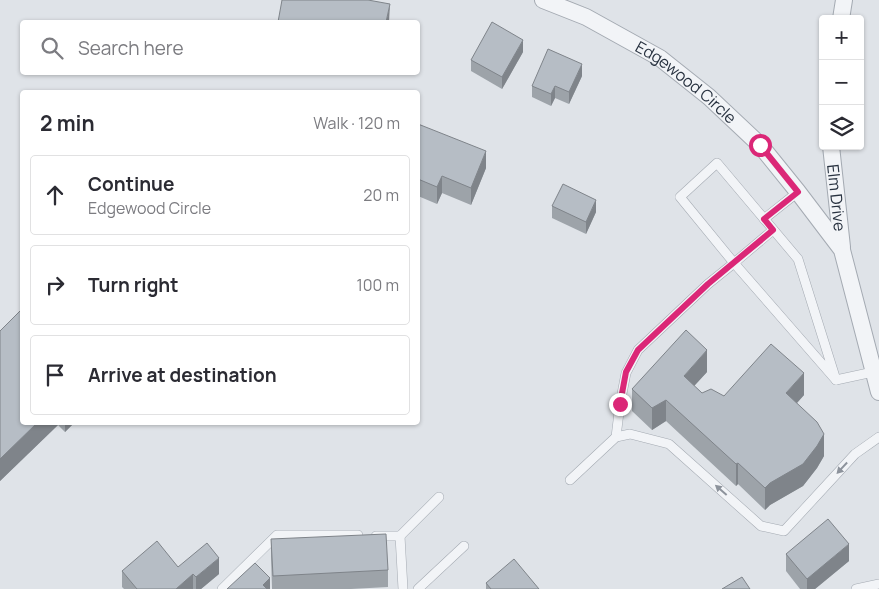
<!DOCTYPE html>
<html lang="en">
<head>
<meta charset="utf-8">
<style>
	:root { --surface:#fff; --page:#f7f7f7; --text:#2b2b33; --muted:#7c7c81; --line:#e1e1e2 }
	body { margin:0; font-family:Manrope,sans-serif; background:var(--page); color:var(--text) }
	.controls { position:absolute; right:15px; top:15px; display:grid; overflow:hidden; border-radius:5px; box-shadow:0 1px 4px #0004 }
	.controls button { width:45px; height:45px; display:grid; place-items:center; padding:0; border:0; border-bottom:1px solid var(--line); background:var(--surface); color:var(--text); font:25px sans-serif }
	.stop { position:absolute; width:15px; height:15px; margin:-11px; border:4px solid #db2777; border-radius:50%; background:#fff }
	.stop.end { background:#db2777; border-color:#fff; box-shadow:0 1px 5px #0008 }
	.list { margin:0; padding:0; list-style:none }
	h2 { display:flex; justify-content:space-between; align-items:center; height:65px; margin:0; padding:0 20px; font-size:21px }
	h2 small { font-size:16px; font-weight:400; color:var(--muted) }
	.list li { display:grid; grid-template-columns:32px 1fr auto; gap:15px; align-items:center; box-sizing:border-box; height:80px; margin:0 10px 10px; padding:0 10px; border:1px solid var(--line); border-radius:5px }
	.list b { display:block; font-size:19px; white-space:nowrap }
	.list p { margin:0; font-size:16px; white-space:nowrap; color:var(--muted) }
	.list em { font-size:16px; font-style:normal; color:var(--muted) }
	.icon { flex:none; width:28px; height:28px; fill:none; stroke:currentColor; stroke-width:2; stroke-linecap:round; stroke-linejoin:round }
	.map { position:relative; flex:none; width:879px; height:589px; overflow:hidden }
	.search { position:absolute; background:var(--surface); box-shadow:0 1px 4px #0004; left:20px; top:20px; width:400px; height:55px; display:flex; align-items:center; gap:12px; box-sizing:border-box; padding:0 18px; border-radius:5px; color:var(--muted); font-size:19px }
	.panel { position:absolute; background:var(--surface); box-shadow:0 1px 4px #0004; left:20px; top:90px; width:400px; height:335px; border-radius:5px }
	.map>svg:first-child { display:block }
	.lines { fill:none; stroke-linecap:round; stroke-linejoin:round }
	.lane-casing { stroke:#a4aab2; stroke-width:10 }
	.street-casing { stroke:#a4aab2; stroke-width:18 }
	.lane { stroke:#f2f4f7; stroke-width:9 }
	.street { stroke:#f2f4f7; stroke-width:16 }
	.wall { fill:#9da3a9 }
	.shaded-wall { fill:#7f848a }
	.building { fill:#b6bdc5; stroke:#7f848a }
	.oneway { fill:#8d939c }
	.route { stroke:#db2777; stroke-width:6 }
	.labels { text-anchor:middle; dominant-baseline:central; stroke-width:5; stroke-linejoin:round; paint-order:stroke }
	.street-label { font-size:16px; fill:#283240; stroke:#eef2f6 }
</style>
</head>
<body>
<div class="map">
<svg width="879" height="589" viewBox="0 0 879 589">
	<rect width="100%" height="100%" fill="#dfe3e8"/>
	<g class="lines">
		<defs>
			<g id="lane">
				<polyline points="764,219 798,192"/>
				<polyline points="836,380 873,372"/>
				<polyline points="616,437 620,404 626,373 638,350 708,284 734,263 680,197 717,163 798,259 836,380 734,263 773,230"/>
				<polyline points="570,480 616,437 630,434 669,444 761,526 784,531 855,454 879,437"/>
				<polyline points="376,536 400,536 403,589"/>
				<polyline points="400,536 439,497"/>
				<polyline points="222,589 277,535 358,535"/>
				<polyline points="418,589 464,546"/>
				<polyline points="856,589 879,584"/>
			</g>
			<g id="street">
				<path id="s1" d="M543 0 586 17 660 58 709 97 760 145 798 192 842 250 879 392"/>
				<polyline points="841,19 844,0"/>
				<path id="s2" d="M831 146 842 247"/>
			</g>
		</defs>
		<use href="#lane" class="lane-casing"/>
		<use href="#street" class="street-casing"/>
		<use href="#lane" class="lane"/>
		<use href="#street" class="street"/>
	</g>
	<g class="wall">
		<polygon points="523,52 502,89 471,71 471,60"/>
		<polygon points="582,76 569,104 555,98 551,106 532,97 532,86"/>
		<polygon points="418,124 486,168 471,205 442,193 437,204 418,196"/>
		<polygon points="552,206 596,212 586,234 552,218"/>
		<polygon points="0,331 22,422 75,422 65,432 58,425 0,481"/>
		<polygon points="707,372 694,386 702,393 724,396 804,395 797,403 824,456 817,468 803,486 770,505 765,510 738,484 736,486 666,421 652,430 632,411 632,389"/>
		<polygon points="271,539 388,570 388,587 351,589 272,589 271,556"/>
		<polygon points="786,554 849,561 815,589 800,589 786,571"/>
		<polygon points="178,567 219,574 201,589 124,589 122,587 122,571"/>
		<polygon points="486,583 539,589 486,589"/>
	</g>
	<g class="shaded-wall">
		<polygon points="390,4 389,22 386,22"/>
		<polygon points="523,40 523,52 502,89 502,77"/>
		<polygon points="582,64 582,76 569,104 569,92"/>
		<polygon points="555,86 555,98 551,106 551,94"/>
		<polygon points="486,151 486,168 471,205 471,188"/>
		<polygon points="442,176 442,193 437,204 437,187"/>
		<polygon points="596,200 596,212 586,234 586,222"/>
		<polygon points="707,350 707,372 684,397 684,376"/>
		<polygon points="804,373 804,395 786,415 786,393"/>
		<polygon points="666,400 666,421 652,430 652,408"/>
		<polygon points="38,422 58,422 58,425 0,481 0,459"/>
		<polygon points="65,422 75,422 65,432"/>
		<polygon points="824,434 824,456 817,468 803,486 770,505 765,510 765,488"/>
		<polygon points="738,463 738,484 736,486 736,464"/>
		<polygon points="849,544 849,561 815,589 807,589 807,579"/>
		<polygon points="219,558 219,574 201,589 196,589 196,577"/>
		<polygon points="193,574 193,589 176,589"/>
		<polygon points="270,578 270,589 263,589 263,585"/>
	</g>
	<g class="building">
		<polygon points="282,0 368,0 390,4 386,22 278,22"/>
		<polygon points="492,22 523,40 502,77 471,60"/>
		<polygon points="548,49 582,64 569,92 555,86 551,94 532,86"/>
		<polygon points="418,124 486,151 471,188 442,176 437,187 418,179"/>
		<polygon points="563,184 596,200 586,222 552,206"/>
		<polygon points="22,309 22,422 38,422 0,459 0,331"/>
		<polygon points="686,330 707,350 684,376 702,393 711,389 724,396 771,344 804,373 786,393 817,422 824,434 817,446 803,464 770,483 765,488 738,463 736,464 666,400 652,408 632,389"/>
		<polygon points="828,519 849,544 807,579 786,554"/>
		<polygon points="386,534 388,570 273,576 271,539"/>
		<polygon points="157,541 178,567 207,543 219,558 196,577 193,574 176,589 137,589 122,571"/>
		<polygon points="514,559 539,589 491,589 486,583"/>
		<polygon points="255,563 270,578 263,585 267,589 227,589"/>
		<polygon points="742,577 750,589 722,589"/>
	</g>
	<defs><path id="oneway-solid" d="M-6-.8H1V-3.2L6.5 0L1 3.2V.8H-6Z" transform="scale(1.25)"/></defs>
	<g class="oneway">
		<use href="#oneway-solid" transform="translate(842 468) rotate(133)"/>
		<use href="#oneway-solid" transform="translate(721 490) rotate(-139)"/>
	</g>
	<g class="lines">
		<polyline class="route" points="620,404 626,372 638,350 708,284 773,230 764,219 798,192 760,145"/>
	</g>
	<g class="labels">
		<g class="street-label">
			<text stroke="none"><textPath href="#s1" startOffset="166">Edgewood Circle</textPath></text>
			<text stroke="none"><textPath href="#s2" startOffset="52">Elm Drive</textPath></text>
		</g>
	</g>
</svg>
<div class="controls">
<button>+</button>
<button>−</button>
<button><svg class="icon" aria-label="layers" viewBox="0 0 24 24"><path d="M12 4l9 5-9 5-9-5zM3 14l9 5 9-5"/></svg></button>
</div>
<div class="stop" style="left:760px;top:145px"></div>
<div class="stop end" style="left:620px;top:404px"></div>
<div class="search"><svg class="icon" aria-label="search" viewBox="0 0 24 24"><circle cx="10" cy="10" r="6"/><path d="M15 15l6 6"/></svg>Search here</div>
<section class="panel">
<h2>2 min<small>Walk · 120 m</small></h2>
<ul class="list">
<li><svg class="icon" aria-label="ahead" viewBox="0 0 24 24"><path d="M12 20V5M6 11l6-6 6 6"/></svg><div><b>Continue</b><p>Edgewood Circle</p></div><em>20 m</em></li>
<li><svg class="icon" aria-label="right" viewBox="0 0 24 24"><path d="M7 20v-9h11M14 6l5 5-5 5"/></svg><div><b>Turn right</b></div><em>100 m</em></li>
<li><svg class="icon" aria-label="arrive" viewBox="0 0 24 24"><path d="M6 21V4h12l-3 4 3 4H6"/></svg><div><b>Arrive at destination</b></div></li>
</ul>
</section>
</div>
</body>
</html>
